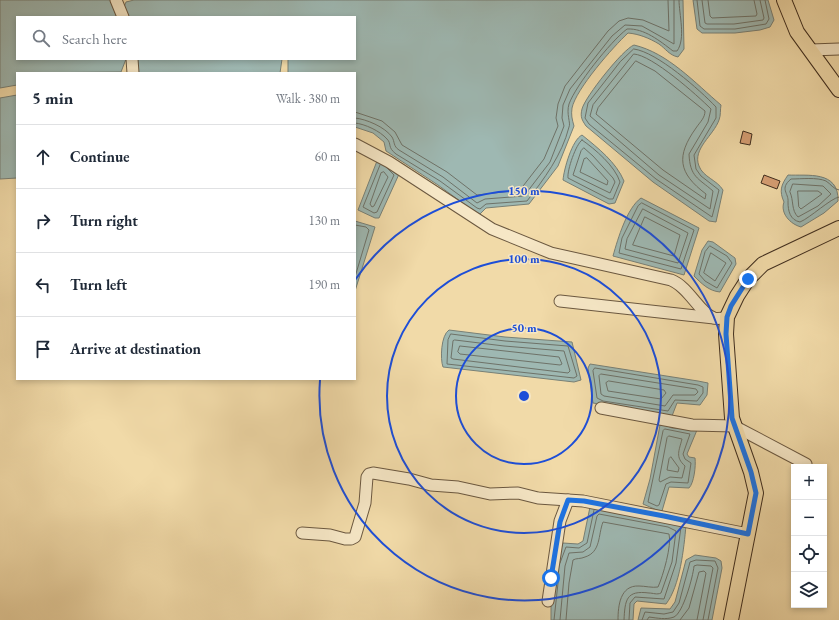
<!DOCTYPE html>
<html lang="en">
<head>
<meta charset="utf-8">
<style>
	:root { --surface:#fff; --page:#f6f6f7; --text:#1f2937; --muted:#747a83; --line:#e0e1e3 }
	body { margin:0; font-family:"EB Garamond",serif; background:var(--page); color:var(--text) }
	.controls { position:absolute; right:12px; bottom:12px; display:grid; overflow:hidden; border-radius:0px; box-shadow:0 2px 6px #0003 }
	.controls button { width:36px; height:36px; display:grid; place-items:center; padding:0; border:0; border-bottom:1px solid var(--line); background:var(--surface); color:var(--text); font:20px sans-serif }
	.stop { position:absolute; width:12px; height:12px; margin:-9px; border:3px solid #1a73e8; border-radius:50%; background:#fff }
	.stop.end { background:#1a73e8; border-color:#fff; box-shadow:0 1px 4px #0008 }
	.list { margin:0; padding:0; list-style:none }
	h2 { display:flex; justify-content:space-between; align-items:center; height:52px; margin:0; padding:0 16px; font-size:17px }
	h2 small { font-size:13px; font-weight:400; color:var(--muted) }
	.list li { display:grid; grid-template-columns:26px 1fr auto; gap:12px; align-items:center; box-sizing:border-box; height:64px; padding:0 16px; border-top:1px solid var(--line) }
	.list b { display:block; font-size:15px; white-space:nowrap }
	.list em { font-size:13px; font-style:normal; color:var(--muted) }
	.icon { flex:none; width:22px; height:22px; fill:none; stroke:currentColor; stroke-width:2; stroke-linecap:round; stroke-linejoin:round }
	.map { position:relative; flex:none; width:839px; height:620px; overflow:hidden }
	.search { position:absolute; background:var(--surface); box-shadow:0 2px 6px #0003; left:16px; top:16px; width:340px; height:44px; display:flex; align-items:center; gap:10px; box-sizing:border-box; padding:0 14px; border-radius:0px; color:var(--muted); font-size:15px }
	.panel { position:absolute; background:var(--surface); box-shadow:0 2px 6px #0003; left:16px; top:72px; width:340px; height:308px; border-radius:0px }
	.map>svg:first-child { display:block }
	.water { fill:#9eb8b2; stroke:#788076 }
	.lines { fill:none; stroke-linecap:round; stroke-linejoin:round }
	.shore { stroke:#6e7268; stroke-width:1 }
	.building { fill:#d69e73; stroke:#3e2c1d }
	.minor-casing { stroke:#6b5840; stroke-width:13 }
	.major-casing { stroke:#3e2c1d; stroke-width:16 }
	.minor { stroke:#f6e7c6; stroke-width:11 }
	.major { stroke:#f1daa8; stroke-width:14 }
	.route { stroke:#1a73e8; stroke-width:5 }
	.ring { fill:none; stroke:#1d4ed8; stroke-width:2 }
	.centre { fill:#1d4ed8; stroke:#f6e7c6; stroke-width:2 }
	.ring-label { font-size:12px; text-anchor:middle; font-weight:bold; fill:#1d4ed8; stroke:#f6e7c6; stroke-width:3; stroke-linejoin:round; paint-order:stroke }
</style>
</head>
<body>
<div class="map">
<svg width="839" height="620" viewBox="0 0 839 620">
	<rect width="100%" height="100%" fill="#f1daa8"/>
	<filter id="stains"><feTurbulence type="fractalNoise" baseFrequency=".005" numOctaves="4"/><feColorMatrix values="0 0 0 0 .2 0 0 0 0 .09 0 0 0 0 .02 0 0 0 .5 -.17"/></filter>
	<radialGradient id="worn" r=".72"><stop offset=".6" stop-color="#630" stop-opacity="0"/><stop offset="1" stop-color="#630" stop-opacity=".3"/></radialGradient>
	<g class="water">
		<polygon points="0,0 112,0 117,17 17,17 17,59 126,59 121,72 17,73 17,85 0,88"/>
		<path d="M134 0H683L684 49 678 57C669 55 666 49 659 44 649 38 639 34 628 33 613 47 576 89 572 108 571 115 572 119 574 126L558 166 529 204 486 208 480 214 475 212 438 185 386 151 384 142 373 133 355 127V73H288V59H355V17H127L124 7 126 2Z"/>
		<polygon points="693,0 768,0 774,20 770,27 760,30 735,33 702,33 697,29"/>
		<path d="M634 45C668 53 695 83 721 105 720 110 721 115 719 120 714 135 692 149 699 166 703 177 717 180 723 190L716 222 709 221 653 182 586 126C582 120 580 117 582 109 585 97 623 49 634 45Z"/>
		<polygon points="136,59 282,59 280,73 139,73 136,70"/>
		<polygon points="17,95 17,178 0,179 0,98"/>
		<path d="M582 135C598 148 616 162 624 181L615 203 609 204 563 180C564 169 572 140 582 135Z"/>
		<polygon points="377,161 400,172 379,218 375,218 358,210"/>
		<path d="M788 175C807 176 839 170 838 201L824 213 801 227C790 224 780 213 784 202 779 191 781 185 788 175Z"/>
		<path d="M641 198 699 228 684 275 613 256C618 238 627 208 641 198Z"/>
		<polygon points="355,221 375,227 355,291"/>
		<path d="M708 241 713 242 735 258 736 264 720 292C709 291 702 284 694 276L702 250Z"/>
		<path d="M449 330 505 337 572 342 581 380 574 382 443 367C440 359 441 335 449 330Z"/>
		<polygon points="590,364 698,381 708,383 707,395 700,405 677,403 672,416 593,403 588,368"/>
		<path d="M663 424 672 428 697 430 687 454 689 457 695 458C696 466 694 483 689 488L669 487 662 511H659L643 504 650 479 660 425Z"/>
		<path d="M590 507 686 525C684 548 680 586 666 604L637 601 634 604 633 620H551V601L561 549 563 543 578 544 583 541Z"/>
		<polygon points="695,555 716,558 721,561 722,568 712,620 638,620 641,608 670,609 675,602 686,560"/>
	</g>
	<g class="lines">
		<g class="shore">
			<polyline points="697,0 700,26 704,29 735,29 766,24 769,19 765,0"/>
			<polyline points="702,0 705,23 707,24 734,24 763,20 764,18 760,0"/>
			<polyline points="708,0 710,16 712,18 756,16 757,14 754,0"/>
			<path d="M634 49C657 52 700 90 716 107V118L694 155 696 169 701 176 719 190 712 217 656 179 589 124 585 118 588 103 620 62Z"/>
			<path d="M634 54C652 55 697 95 711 109L708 122 689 154C690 177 698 178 713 191L710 209 659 175 590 116 593 105Z"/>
			<path d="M636 61 655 71 705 111C705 118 700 122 696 128 676 156 678 173 706 194L705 199 663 170 596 114 598 108Z"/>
			<polyline points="355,112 382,121 395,132 402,145 447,172 477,195 520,190 544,159 558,126 556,118 558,104 565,86 608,31 619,21 628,18 643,20 669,31 668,0"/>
			<path d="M355 118C366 119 385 127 392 137 395 142 393 146 399 150L443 177 477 203 485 199 524 196 550 162 564 126 562 118 563 105 570 89 612 36 625 25 642 26 674 44V0"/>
			<path d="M355 123C365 124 380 131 387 139 392 144 387 147 396 154L440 181 477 208 480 209 486 204 527 201C544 179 562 155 569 127 571 123 566 114 569 104 576 85 610 42 627 29 644 28 660 41 673 51H677C686 39 679 14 679 0"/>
			<path d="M582 140C595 149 615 166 620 182L613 199H609L568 178C567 170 576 144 582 140Z"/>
			<polygon points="584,148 593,156 613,178 615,182 610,193 573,175 581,151"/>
			<polygon points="587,158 608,181 607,185 580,172 584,159"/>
			<polyline points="380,165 363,207 374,213 377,212 394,175 387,168"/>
			<polygon points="384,172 388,177 374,206 372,207 370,204 381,173"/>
			<path d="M793 184 823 186 831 194 818 206 798 217C791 210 794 201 790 192Z"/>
			<path d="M839 190C833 189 831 184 826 181 817 177 801 179 791 179 779 189 789 193 788 202 788 211 790 220 800 222 810 218 831 198 839 197"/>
			<polygon points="798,191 818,191 822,194 801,209 799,207"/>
			<polygon points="642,203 694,230 681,269 619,253 622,238 638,206"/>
			<polygon points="643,209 688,233 678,263 625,249 627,239"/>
			<polygon points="645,217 680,235 674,256 633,245"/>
			<polyline points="355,225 366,227 369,230 355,277"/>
			<polygon points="710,246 727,256 732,263 717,288 705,281 699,274 705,252"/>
			<polygon points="711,253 726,263 715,281 704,273"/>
			<polygon points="451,334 505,341 568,346 577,376 574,378 447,364 448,340"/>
			<polygon points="455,340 504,346 564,351 570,371 568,373 453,359 451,358 453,341"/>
			<polygon points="460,346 559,357 562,364 560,365 460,354 458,352"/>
			<polygon points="595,368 698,385 703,387 703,393 697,401 675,400 668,411 603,401 597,398 593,371"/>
			<polygon points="601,374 696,389 698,392 695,395 673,395 665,406 604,396 601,394 599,376"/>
			<polygon points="609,381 664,390 666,393 661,399 608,391 606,383"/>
			<polygon points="665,429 690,434 683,454 685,459 691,463 688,483 671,482 666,484 659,505 657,506 648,502 663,431"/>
			<path d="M669 436 682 439C679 451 675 457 685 466L682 478 670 477 660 482 659 480 667 438Z"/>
			<polygon points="671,457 679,468 678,472 667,470 669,459"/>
			<polyline points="560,563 566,547 579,548 587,543 594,510"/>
			<polyline points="554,620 559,574"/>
			<path d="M560 620 565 566 569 553 583 552 590 547 597 516 599 514 668 527 676 531 672 562 661 593C657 595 653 593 649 593 626 590 625 600 624 620"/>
			<path d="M566 620 569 583 573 560C576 558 581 559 585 557 601 552 598 535 603 522L669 534C672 545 663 576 658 587 652 588 645 586 639 586 620 585 618 606 618 620"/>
			<polyline points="629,620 630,603 635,597 664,599 676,563 681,527"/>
			<polyline points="642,620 645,612 664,614 673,612 679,603 690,562 696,560 715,561 718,568 708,620"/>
			<path d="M647 620 649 617C657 618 666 620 674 617 683 613 693 577 694 566L697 565 711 566 713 568 703 620"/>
			<polyline points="680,620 689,608 699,572 704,571 706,573 697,620"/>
		</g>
	</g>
	<g class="building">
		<polygon points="743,131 752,134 750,145 740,143"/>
		<polygon points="764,175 780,181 777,189 761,183"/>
	</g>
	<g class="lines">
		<defs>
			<g id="minor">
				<polyline points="116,0 123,17"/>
				<polyline points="811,50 839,49"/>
				<polyline points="132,59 133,73"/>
				<path d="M355 144 389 162 492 229 551 253 671 280C689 287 700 314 714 318 718 319 723 318 727 317"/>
				<polyline points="560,301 714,318"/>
				<polyline points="601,408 692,425 734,426 806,464"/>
				<polyline points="302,533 330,535 345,539 351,539 355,537 365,503 367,477 369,474 373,473 409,479 431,485 458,487 490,494 518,493 538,498 583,501 748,534"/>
				<polyline points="548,601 560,521 568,500"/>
			</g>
			<g id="major">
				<polyline points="784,0 797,32 839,90"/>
				<polyline points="731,620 756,493 751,472 732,418 726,334 727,317 737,296 748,279 763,264 839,228"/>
			</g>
		</defs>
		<use href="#minor" class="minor-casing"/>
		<use href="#major" class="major-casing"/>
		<use href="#minor" class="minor"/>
		<use href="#major" class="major"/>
	</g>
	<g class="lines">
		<polyline class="route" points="551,578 560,522 568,500 584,501 664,516 748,534 756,493 751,472 732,418 726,334 727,317 731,306 748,279"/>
	</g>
	<g class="ring">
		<circle cx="524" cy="396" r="68"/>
		<circle cx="524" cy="396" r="137"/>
		<path d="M355 280A205 205 0 1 1 320 380"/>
	</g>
	<circle cx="524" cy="396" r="6" class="centre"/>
	<g class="ring-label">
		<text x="524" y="195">150 m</text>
		<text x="524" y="263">100 m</text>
		<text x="524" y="332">50 m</text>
	</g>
	<rect width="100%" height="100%" filter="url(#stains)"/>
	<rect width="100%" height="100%" fill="url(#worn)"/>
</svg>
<div class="controls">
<button>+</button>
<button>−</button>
<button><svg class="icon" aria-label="locate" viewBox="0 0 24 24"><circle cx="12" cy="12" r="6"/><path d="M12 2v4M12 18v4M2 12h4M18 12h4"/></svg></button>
<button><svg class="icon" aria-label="layers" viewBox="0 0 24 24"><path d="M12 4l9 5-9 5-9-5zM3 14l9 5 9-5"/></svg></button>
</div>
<div class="stop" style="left:551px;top:578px"></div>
<div class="stop end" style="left:748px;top:279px"></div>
<div class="search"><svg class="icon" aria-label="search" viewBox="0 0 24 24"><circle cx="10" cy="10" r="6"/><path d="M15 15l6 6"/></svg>Search here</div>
<section class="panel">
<h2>5 min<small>Walk · 380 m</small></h2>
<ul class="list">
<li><svg class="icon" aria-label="ahead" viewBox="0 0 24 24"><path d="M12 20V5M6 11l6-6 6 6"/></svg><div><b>Continue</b></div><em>60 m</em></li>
<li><svg class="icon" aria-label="right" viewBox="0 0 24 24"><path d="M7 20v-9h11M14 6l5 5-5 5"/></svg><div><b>Turn right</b></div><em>130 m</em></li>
<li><svg class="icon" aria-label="left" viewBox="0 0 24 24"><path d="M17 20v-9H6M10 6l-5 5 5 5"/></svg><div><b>Turn left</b></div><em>190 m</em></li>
<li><svg class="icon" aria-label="arrive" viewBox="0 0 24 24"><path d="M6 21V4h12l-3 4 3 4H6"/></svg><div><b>Arrive at destination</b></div></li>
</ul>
</section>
</div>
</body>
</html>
